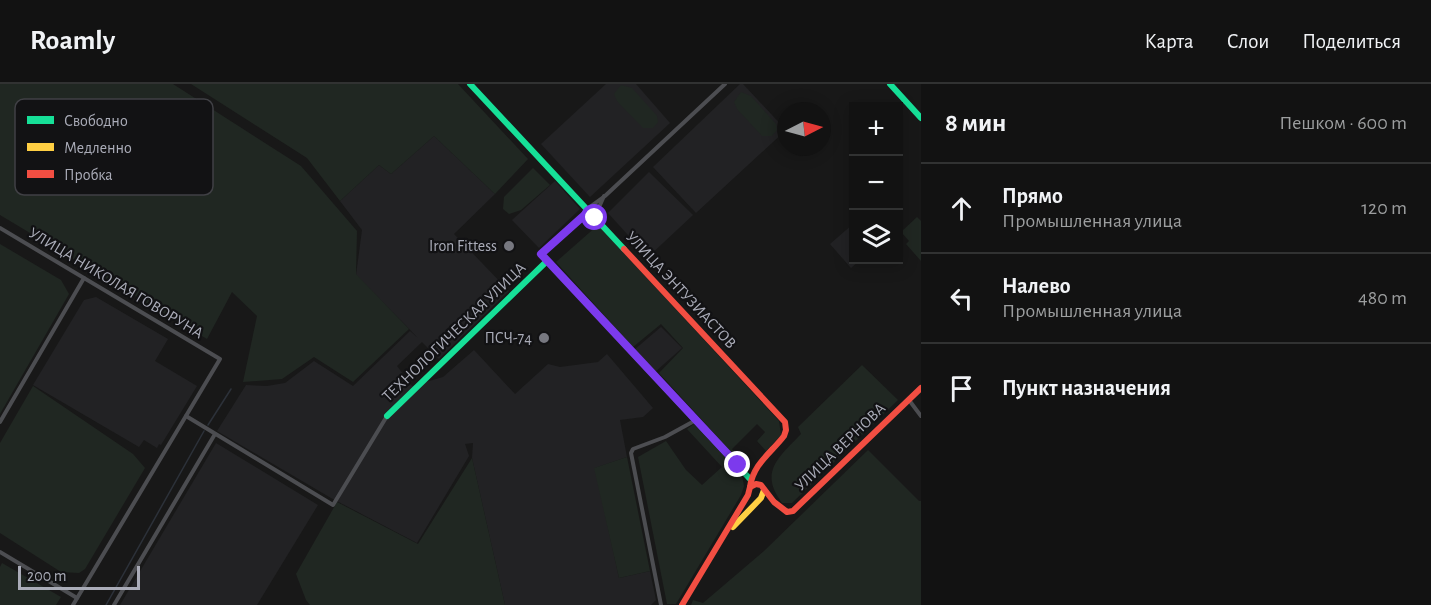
<!DOCTYPE html>
<html lang="ru">
<head>
<meta charset="utf-8">
<style>
	:root { --surface:#121212; --page:#1f2020; --text:#f1f3f6; --muted:#9c9e9f; --line:#313232 }
	body { margin:0; font-family:"Alegreya Sans",sans-serif; background:var(--page); color:var(--text) }
	.controls { position:absolute; right:18px; top:18px; display:grid; overflow:hidden; border-radius:0px; box-shadow:0 3px 15px #0003 }
	.controls button { width:54px; height:54px; display:grid; place-items:center; padding:0; border:0; border-bottom:2px solid var(--line); background:var(--surface); color:var(--text); font:30px sans-serif }
	.compass { position:absolute; left:777px; top:18px; width:54px; height:54px; border-radius:50%; background:var(--surface); box-shadow:0 3px 15px #0003; rotate:84deg }
	.scale { position:absolute; left:18px; bottom:15px; width:122px; box-sizing:border-box; padding-left:6px; border:3px solid #aaacb8; border-top:0; font-size:16px; line-height:21px; white-space:nowrap; color:#aaacb8; -webkit-text-stroke:4px #121214; paint-order:stroke }
	.stop { position:absolute; width:18px; height:18px; margin:-14px; border:4px solid #7c3aed; border-radius:50%; background:#fff }
	.stop.end { background:#7c3aed; border-color:#fff; box-shadow:0 2px 6px #0008 }
	.list { margin:0; padding:0; list-style:none }
	h2 { display:flex; justify-content:space-between; align-items:center; height:78px; margin:0; padding:0 24px; font-size:26px }
	h2 small { font-size:20px; font-weight:400; color:var(--muted) }
	.list li { display:grid; grid-template-columns:39px 1fr auto; gap:18px; align-items:center; box-sizing:border-box; height:90px; padding:0 24px; border-top:2px solid var(--line) }
	.list b { display:block; font-size:22px; white-space:nowrap }
	.list p { margin:0; font-size:20px; white-space:nowrap; color:var(--muted) }
	.list em { font-size:20px; font-style:normal; color:var(--muted) }
	.icon { flex:none; width:33px; height:33px; fill:none; stroke:currentColor; stroke-width:2; stroke-linecap:round; stroke-linejoin:round }
	.map { position:relative; flex:none; width:921px; height:521px; overflow:hidden }
	header { display:flex; align-items:center; gap:36px; box-sizing:border-box; height:84px; padding:0 30px; background:var(--surface); border-bottom:2px solid var(--line) }
	header strong { font-size:28px }
	nav { display:flex; gap:33px; margin-inline-start:auto; font-size:21px }
	main { display:flex }
	aside { flex:1; background:var(--surface) }
	.map>svg:first-child { display:block }
	.built { fill:#222224 }
	.green { fill:#202722 }
	.lines { fill:none; stroke-linecap:round; stroke-linejoin:round }
	.stream { stroke:#2c3139; stroke-width:1.5 }
	.street { stroke:#4c4d51; stroke-width:4 }
	.fast { stroke:#16e098; stroke-width:6 }
	.slow { stroke:#ffcf43; stroke-width:6 }
	.jam { stroke:#f24e42; stroke-width:6 }
	.route { stroke:#7c3aed; stroke-width:8 }
	.poi-dot { fill:#777880; stroke:#121214; stroke-width:2 }
	.labels { text-anchor:middle; dominant-baseline:central; stroke-width:4.5; stroke-linejoin:round; paint-order:stroke }
	.poi-label { font-size:16px; fill:#aaacb8; stroke:#121214; text-anchor:end }
	.street-label { font-size:16px; fill:#aaacb8; stroke:#121214 }
	.key { fill:#121214; stroke:#404045; stroke-width:1.5 }
	.key-label { font-size:16px; fill:#aaacb8 }
</style>
</head>
<body>
<header>
<strong>Roamly</strong>
<nav><a>Карта</a><a>Слои</a><a>Поделиться</a></nav>
</header>
<main>
<div class="map">
<svg width="921" height="521" viewBox="0 0 921 521">
	<rect width="100%" height="100%" fill="#181818"/>
	<g class="built">
		<polygon points="606,0 636,0 670,39 590,113 541,60"/>
		<polygon points="740,0 743,0 786,46 696,129 653,83"/>
		<polygon points="434,52 495,110 454,150 509,207 439,275 422,258 397,282 412,302 443,293 474,266 515,310 548,280 560,283 598,278 607,270 653,324 643,333 620,336 627,373 595,384 619,494 650,487 656,516 651,521 505,521 472,374 473,359 465,360 469,372 417,459 331,414 217,347 246,301 267,302 285,299 314,277 353,302 410,247 418,254 356,191 362,146 340,117 379,81 391,90"/>
		<polygon points="649,88 693,131 648,173 608,129"/>
		<polygon points="555,97 580,125 539,164 512,136"/>
		<polygon points="853,140 854,176 860,176 851,184 830,160"/>
		<polygon points="96,213 168,255 155,277 197,302 161,361 159,360 157,364 144,356 139,363 33,301 84,216"/>
		<polygon points="661,243 682,264 655,288 634,266"/>
		<polygon points="216,359 318,421 257,521 120,521"/>
	</g>
	<g class="green">
		<polygon points="0,0 173,0 301,82 357,147 356,190 409,245 353,298 314,273 282,295 243,298 257,232 232,208 207,255 0,131"/>
		<polygon points="191,0 458,0 528,75 495,110 434,52 391,90 379,81 340,117 307,74"/>
		<polygon points="621,1 632,4 657,32 658,38 653,44 643,44 617,17 614,10"/>
		<polygon points="741,8 751,12 776,40 777,46 772,52 762,52 737,25 734,18"/>
		<polygon points="533,84 550,101 521,126 509,130 503,125 504,113"/>
		<polygon points="917,133 921,137 921,177 906,160 909,157 901,148"/>
		<polygon points="598,141 779,337 781,351 766,367 757,357 765,348 757,340 732,365 737,372 736,373 659,289 683,264 661,240 633,263 556,178"/>
		<polygon points="0,160 61,196 69,210 0,330"/>
		<path d="M862 281 898 316 792 419H782C759 388 778 374 801 350L798 343Z"/>
		<polygon points="33,302 133,370 145,384 85,485 79,489 61,488 0,449 0,359"/>
		<polygon points="694,340 742,391 744,402 741,411 676,520 667,520 638,373 666,357 686,386 702,401 722,383 687,345"/>
		<polygon points="868,366 919,417 921,417 921,521 691,521 693,516 703,519 764,467"/>
		<polygon points="627,373 650,487 619,494 594,384"/>
		<polygon points="472,374 505,521 310,521 306,516 296,490 337,418 418,460"/>
		<polygon points="2,479 61,513 56,521 0,521 0,483"/>
	</g>
	<g class="lines">
		<g class="stream">
			<polyline points="208,341 231,305"/>
			<polyline points="106,521 204,347"/>
		</g>
		<g class="street">
			<polyline points="587,125 605,112 725,0"/>
			<polyline points="591,129 600,121 604,112"/>
			<polyline points="0,144 220,275 73,521"/>
			<polyline points="909,316 921,332"/>
			<polyline points="186,332 333,421 387,332"/>
			<polyline points="0,338 84,194"/>
			<polyline points="0,468 77,514"/>
			<polyline points="114,521 215,350"/>
			<polyline points="661,521 631,369 633,365 665,353 696,336"/>
		</g>
		<g class="fast">
			<polyline points="470,0 624,165"/>
			<polyline points="890,0 921,34"/>
			<polyline points="589,127 541,170 750,395"/>
			<polyline points="387,332 547,177"/>
		</g>
		<polyline class="slow" points="733,443 761,414 764,406"/>
		<g class="jam">
			<path d="M624 165 785 338 786 346 784 352C771 369 753 380 750 403"/>
			<polyline points="682,521 748,411 750,403 756,400 761,401 774,418 787,428 793,427 921,304"/>
		</g>
	</g>
	<g class="lines">
		<polyline class="route" points="595,134 589,127 541,170 738,381"/>
	</g>
	<g class="poi-dot">
		<circle cx="509" cy="162" r="6"/>
		<circle cx="544" cy="254" r="6"/>
	</g>
	<g class="labels">
		<g class="poi-label">
			<text x="497" y="162">Iron Fittess</text>
			<text x="532" y="254">ПСЧ-74</text>
		</g>
		<g class="street-label">
			<text transform="translate(116 199) rotate(31)">УЛИЦА НИКОЛАЯ ГОВОРУНА</text>
			<text transform="translate(681 206) rotate(47)">УЛИЦА ЭНТУЗИАСТОВ</text>
			<text transform="translate(454 248) rotate(-44)">ТЕХНОЛОГИЧЕСКАЯ УЛИЦА</text>
			<text transform="translate(840 363) rotate(-44)">УЛИЦА ВЕРНОВА</text>
		</g>
	</g>
	<rect x="15" y="15" width="198" height="96" rx="9" class="key"/>
	<rect x="27" y="32" width="27" height="8" fill="#16e098"/>
	<rect x="27" y="59" width="27" height="8" fill="#ffcf43"/>
	<rect x="27" y="86" width="27" height="8" fill="#f24e42"/>
	<g class="key-label">
		<text x="64" y="42">Свободно</text>
		<text x="64" y="69">Медленно</text>
		<text x="64" y="96">Пробка</text>
	</g>
</svg>
<div class="controls">
<button>+</button>
<button>−</button>
<button><svg class="icon" aria-label="layers" viewBox="0 0 24 24"><path d="M12 4l9 5-9 5-9-5zM3 14l9 5 9-5"/></svg></button>
</div>
<svg class="compass" viewBox="-18 -18 36 36"><path d="M0-13l5 13h-10z" fill="#e53935"/><path d="M0 13l5-13h-10z" fill="#9c9e9f"/></svg>
<div class="scale">200 m</div>
<div class="stop" style="left:595px;top:134px"></div>
<div class="stop end" style="left:738px;top:381px"></div>
</div>
<aside>
<h2>8 мин<small>Пешком · 600 m</small></h2>
<ul class="list">
<li><svg class="icon" aria-label="ahead" viewBox="0 0 24 24"><path d="M12 20V5M6 11l6-6 6 6"/></svg><div><b>Прямо</b><p>Промышленная улица</p></div><em>120 m</em></li>
<li><svg class="icon" aria-label="left" viewBox="0 0 24 24"><path d="M17 20v-9H6M10 6l-5 5 5 5"/></svg><div><b>Налево</b><p>Промышленная улица</p></div><em>480 m</em></li>
<li><svg class="icon" aria-label="arrive" viewBox="0 0 24 24"><path d="M6 21V4h12l-3 4 3 4H6"/></svg><div><b>Пункт назначения</b></div></li>
</ul>
</aside>
</main>
</body>
</html>
